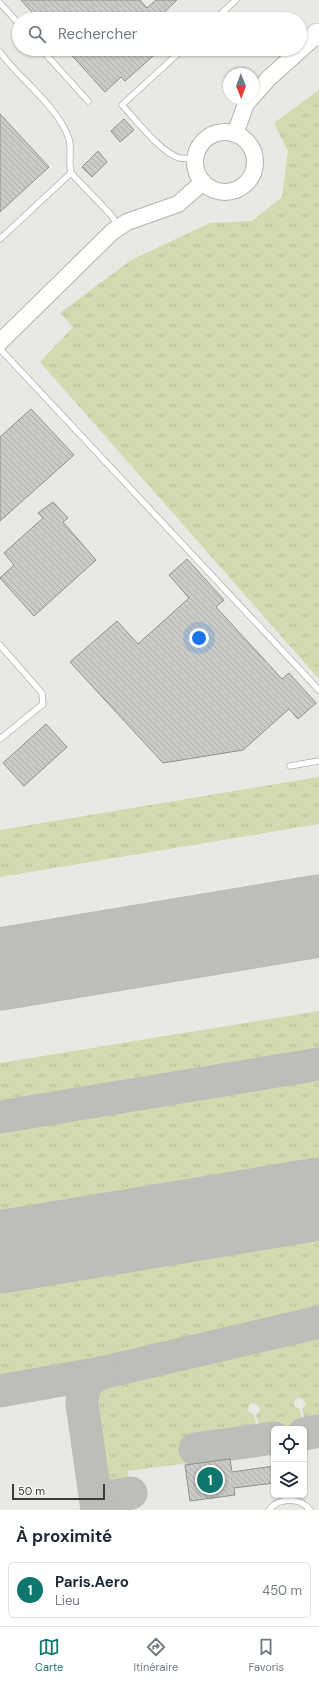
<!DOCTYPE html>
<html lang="fr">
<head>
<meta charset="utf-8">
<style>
	:root { --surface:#fff; --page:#f6f6f7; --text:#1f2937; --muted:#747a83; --line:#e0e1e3; --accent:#0f766e }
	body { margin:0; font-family:"DM Sans",sans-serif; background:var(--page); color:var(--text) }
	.controls { position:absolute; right:12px; bottom:12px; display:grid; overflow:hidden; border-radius:6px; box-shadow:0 1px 3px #0004 }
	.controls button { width:36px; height:36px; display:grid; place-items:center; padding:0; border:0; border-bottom:1px solid var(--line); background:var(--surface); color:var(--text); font:20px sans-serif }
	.compass { position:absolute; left:223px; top:68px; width:36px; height:36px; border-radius:50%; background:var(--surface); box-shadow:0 1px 3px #0004; rotate:179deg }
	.scale { position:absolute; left:12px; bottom:10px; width:93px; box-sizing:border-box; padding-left:4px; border:2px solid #3c3c3b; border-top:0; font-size:11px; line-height:14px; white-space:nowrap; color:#3c3c3b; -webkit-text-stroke:3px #f5f6f2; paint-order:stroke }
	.you { position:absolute; left:199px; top:638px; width:14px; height:14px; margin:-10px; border:3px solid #fff; border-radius:50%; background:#1a73e8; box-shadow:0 0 0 6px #1a73e833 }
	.badge { display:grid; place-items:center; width:26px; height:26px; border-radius:50%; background:var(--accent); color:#fff; font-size:13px; font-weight:700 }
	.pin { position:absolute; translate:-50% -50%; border:2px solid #fff; box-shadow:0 1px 4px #0006 }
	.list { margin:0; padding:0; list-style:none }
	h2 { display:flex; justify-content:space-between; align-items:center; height:52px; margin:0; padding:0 16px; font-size:17px }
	h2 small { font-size:13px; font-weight:400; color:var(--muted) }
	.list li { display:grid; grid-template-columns:26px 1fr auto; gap:12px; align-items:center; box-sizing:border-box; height:56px; margin:0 8px 8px; padding:0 8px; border:1px solid var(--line); border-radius:6px }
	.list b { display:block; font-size:15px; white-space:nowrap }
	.list p { margin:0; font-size:13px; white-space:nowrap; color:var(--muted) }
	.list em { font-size:13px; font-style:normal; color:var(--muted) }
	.icon { flex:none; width:22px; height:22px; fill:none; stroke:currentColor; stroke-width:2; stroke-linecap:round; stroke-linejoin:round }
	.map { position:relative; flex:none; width:319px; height:1510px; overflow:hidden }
	.search { position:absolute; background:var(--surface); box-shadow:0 1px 3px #0004; left:12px; right:12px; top:12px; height:44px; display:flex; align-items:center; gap:10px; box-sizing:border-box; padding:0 14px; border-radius:22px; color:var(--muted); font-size:15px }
	.sheet { height:116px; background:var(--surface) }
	nav { display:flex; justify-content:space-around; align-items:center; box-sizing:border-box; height:56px; border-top:1px solid var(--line); background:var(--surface); font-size:11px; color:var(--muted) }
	nav a { display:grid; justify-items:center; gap:2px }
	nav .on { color:var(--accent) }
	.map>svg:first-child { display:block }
	.grass { fill:url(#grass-tufts) }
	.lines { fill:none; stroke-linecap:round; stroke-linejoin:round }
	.taxiway { stroke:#bdbeba; stroke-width:33 }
	.runway { stroke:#bdbeba; stroke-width:83 }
	.building { fill:url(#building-back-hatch); stroke:#90918e }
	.lane-casing { stroke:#b2b2af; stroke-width:7 }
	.secondary-casing { stroke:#b2b2af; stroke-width:18 }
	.highway-casing { stroke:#b2b2af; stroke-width:22 }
	.lane { stroke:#fff; stroke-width:5.5 }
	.secondary { stroke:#fff; stroke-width:16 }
	.highway { stroke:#fff; stroke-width:21 }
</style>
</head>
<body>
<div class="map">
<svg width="319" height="1510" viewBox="0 0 319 1510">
	<defs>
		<pattern id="grass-tufts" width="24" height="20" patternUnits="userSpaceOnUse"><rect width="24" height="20" fill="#d3daaf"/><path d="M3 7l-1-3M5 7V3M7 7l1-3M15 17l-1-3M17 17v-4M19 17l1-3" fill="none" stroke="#b6bc97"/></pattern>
		<pattern id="building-back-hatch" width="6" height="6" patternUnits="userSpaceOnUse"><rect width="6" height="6" fill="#cacbc7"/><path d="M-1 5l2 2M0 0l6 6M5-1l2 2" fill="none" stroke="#aeafac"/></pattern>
	</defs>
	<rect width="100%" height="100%" fill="#e8e9e5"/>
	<g class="grass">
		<polygon points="319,90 319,679 40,362 73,327 60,313 131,260 210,223 252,221 282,197 288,151 274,123"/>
		<polygon points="319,777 319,824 0,877 0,830"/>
		<polygon points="319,1011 319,1049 0,1101 0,1063"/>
		<polygon points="319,1076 319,1181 0,1234 0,1129"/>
		<polygon points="319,1218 319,1315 102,1366 0,1384 0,1271"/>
		<path d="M319 1330V1427L306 1429 302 1408C306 1406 306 1403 303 1399L298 1398 294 1401V1405L297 1408 300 1409 304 1429H274V1433L261 1435 256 1415C260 1412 261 1409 258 1405L252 1403 249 1405 248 1411 254 1415 259 1436 190 1446 192 1453 231 1448 230 1459 185 1465 181 1464 128 1471 130 1486 110 1490 104 1487 90 1396 94 1386 101 1380Z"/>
		<polygon points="120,1500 131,1502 134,1510 108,1510 109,1504"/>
	</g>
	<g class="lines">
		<g class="taxiway">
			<polyline points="0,1117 319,1064"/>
			<polyline points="0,1391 101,1373 319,1322"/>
			<polyline points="304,1434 319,1431"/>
			<polyline points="195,1449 274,1438"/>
			<path d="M94 1487C102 1501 118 1495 131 1493"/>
			<path d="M97 1510 82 1404C82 1389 87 1379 101 1373"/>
		</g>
		<g class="runway">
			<polyline points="0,969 319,916"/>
			<polyline points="0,1252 319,1199"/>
		</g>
	</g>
	<g class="building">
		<polygon points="21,0 140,0 147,8 156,0 177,0 157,19 38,19"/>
		<polygon points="66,49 161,49 125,81 121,77 105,92"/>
		<polygon points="0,114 49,167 0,212"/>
		<polygon points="124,119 134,130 120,142 111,131"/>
		<polygon points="98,151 107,162 92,177 82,167"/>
		<polygon points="31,409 74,455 0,521 0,437"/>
		<polygon points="53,502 68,518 63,522 96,560 34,616 0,578 14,565 4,553 43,518 38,513"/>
		<polygon points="187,559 224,600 216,607 282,679 289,673 316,703 298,719 289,709 243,750 163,763 70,662 117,621 138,644 189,598 169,575"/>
		<polygon points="46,724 67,747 24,786 3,763"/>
		<polygon points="230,1459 232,1472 274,1466 274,1483 234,1488 235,1495 190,1501 185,1465"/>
	</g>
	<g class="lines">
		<defs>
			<g id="lane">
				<polyline points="0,3 19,24"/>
				<polyline points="215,19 236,0"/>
				<polyline points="41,49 88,101"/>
				<path d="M183 49 122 105C135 119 162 154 180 158 184 159 190 158 195 158"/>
				<path d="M0 52C20 80 58 106 69 139 72 150 68 161 71 173L111 215 119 227"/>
				<polyline points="0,239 71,173"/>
				<polyline points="0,349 319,690"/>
				<polyline points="0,645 42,693 43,704 0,739"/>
				<polyline points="290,766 319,761"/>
				<path d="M269 1510C279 1497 300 1497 310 1510"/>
			</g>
			<g id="secondary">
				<polyline points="253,96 268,79 319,33"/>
				<circle cx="225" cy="162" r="30"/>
				<polyline points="235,134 246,104 251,98"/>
				<polyline points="0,342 112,232 127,222 178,204 203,182"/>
			</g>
			<polyline id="highway" points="317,34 319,35"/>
		</defs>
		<use href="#lane" class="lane-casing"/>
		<use href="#secondary" class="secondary-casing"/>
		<use href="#highway" class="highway-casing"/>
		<use href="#lane" class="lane"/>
		<use href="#secondary" class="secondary"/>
		<use href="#highway" class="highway"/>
	</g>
</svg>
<div class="controls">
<button><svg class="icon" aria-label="locate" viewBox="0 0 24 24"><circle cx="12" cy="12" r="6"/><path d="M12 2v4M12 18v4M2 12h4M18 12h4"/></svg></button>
<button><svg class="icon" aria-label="layers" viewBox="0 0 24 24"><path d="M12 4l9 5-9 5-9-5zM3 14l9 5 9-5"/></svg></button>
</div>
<svg class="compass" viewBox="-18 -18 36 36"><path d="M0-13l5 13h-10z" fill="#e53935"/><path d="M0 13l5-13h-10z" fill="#747a83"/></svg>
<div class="scale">50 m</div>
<div class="you"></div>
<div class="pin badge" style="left:210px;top:1480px">1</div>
<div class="search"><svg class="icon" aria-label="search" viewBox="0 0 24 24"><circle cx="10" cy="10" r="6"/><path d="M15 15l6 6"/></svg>Rechercher</div>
</div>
<section class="sheet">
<h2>À proximité<small></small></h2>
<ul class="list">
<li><span class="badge">1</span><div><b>Paris.Aero</b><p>Lieu</p></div><em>450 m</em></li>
</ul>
</section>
<nav>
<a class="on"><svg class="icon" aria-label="map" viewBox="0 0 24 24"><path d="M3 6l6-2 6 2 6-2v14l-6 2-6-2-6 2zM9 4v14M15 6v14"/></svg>Carte</a>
<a><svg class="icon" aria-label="directions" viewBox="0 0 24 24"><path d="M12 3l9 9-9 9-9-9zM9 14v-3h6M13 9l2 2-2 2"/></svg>Itinéraire</a>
<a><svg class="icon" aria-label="saved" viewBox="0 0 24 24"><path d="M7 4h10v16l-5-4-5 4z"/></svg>Favoris</a>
</nav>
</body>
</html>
